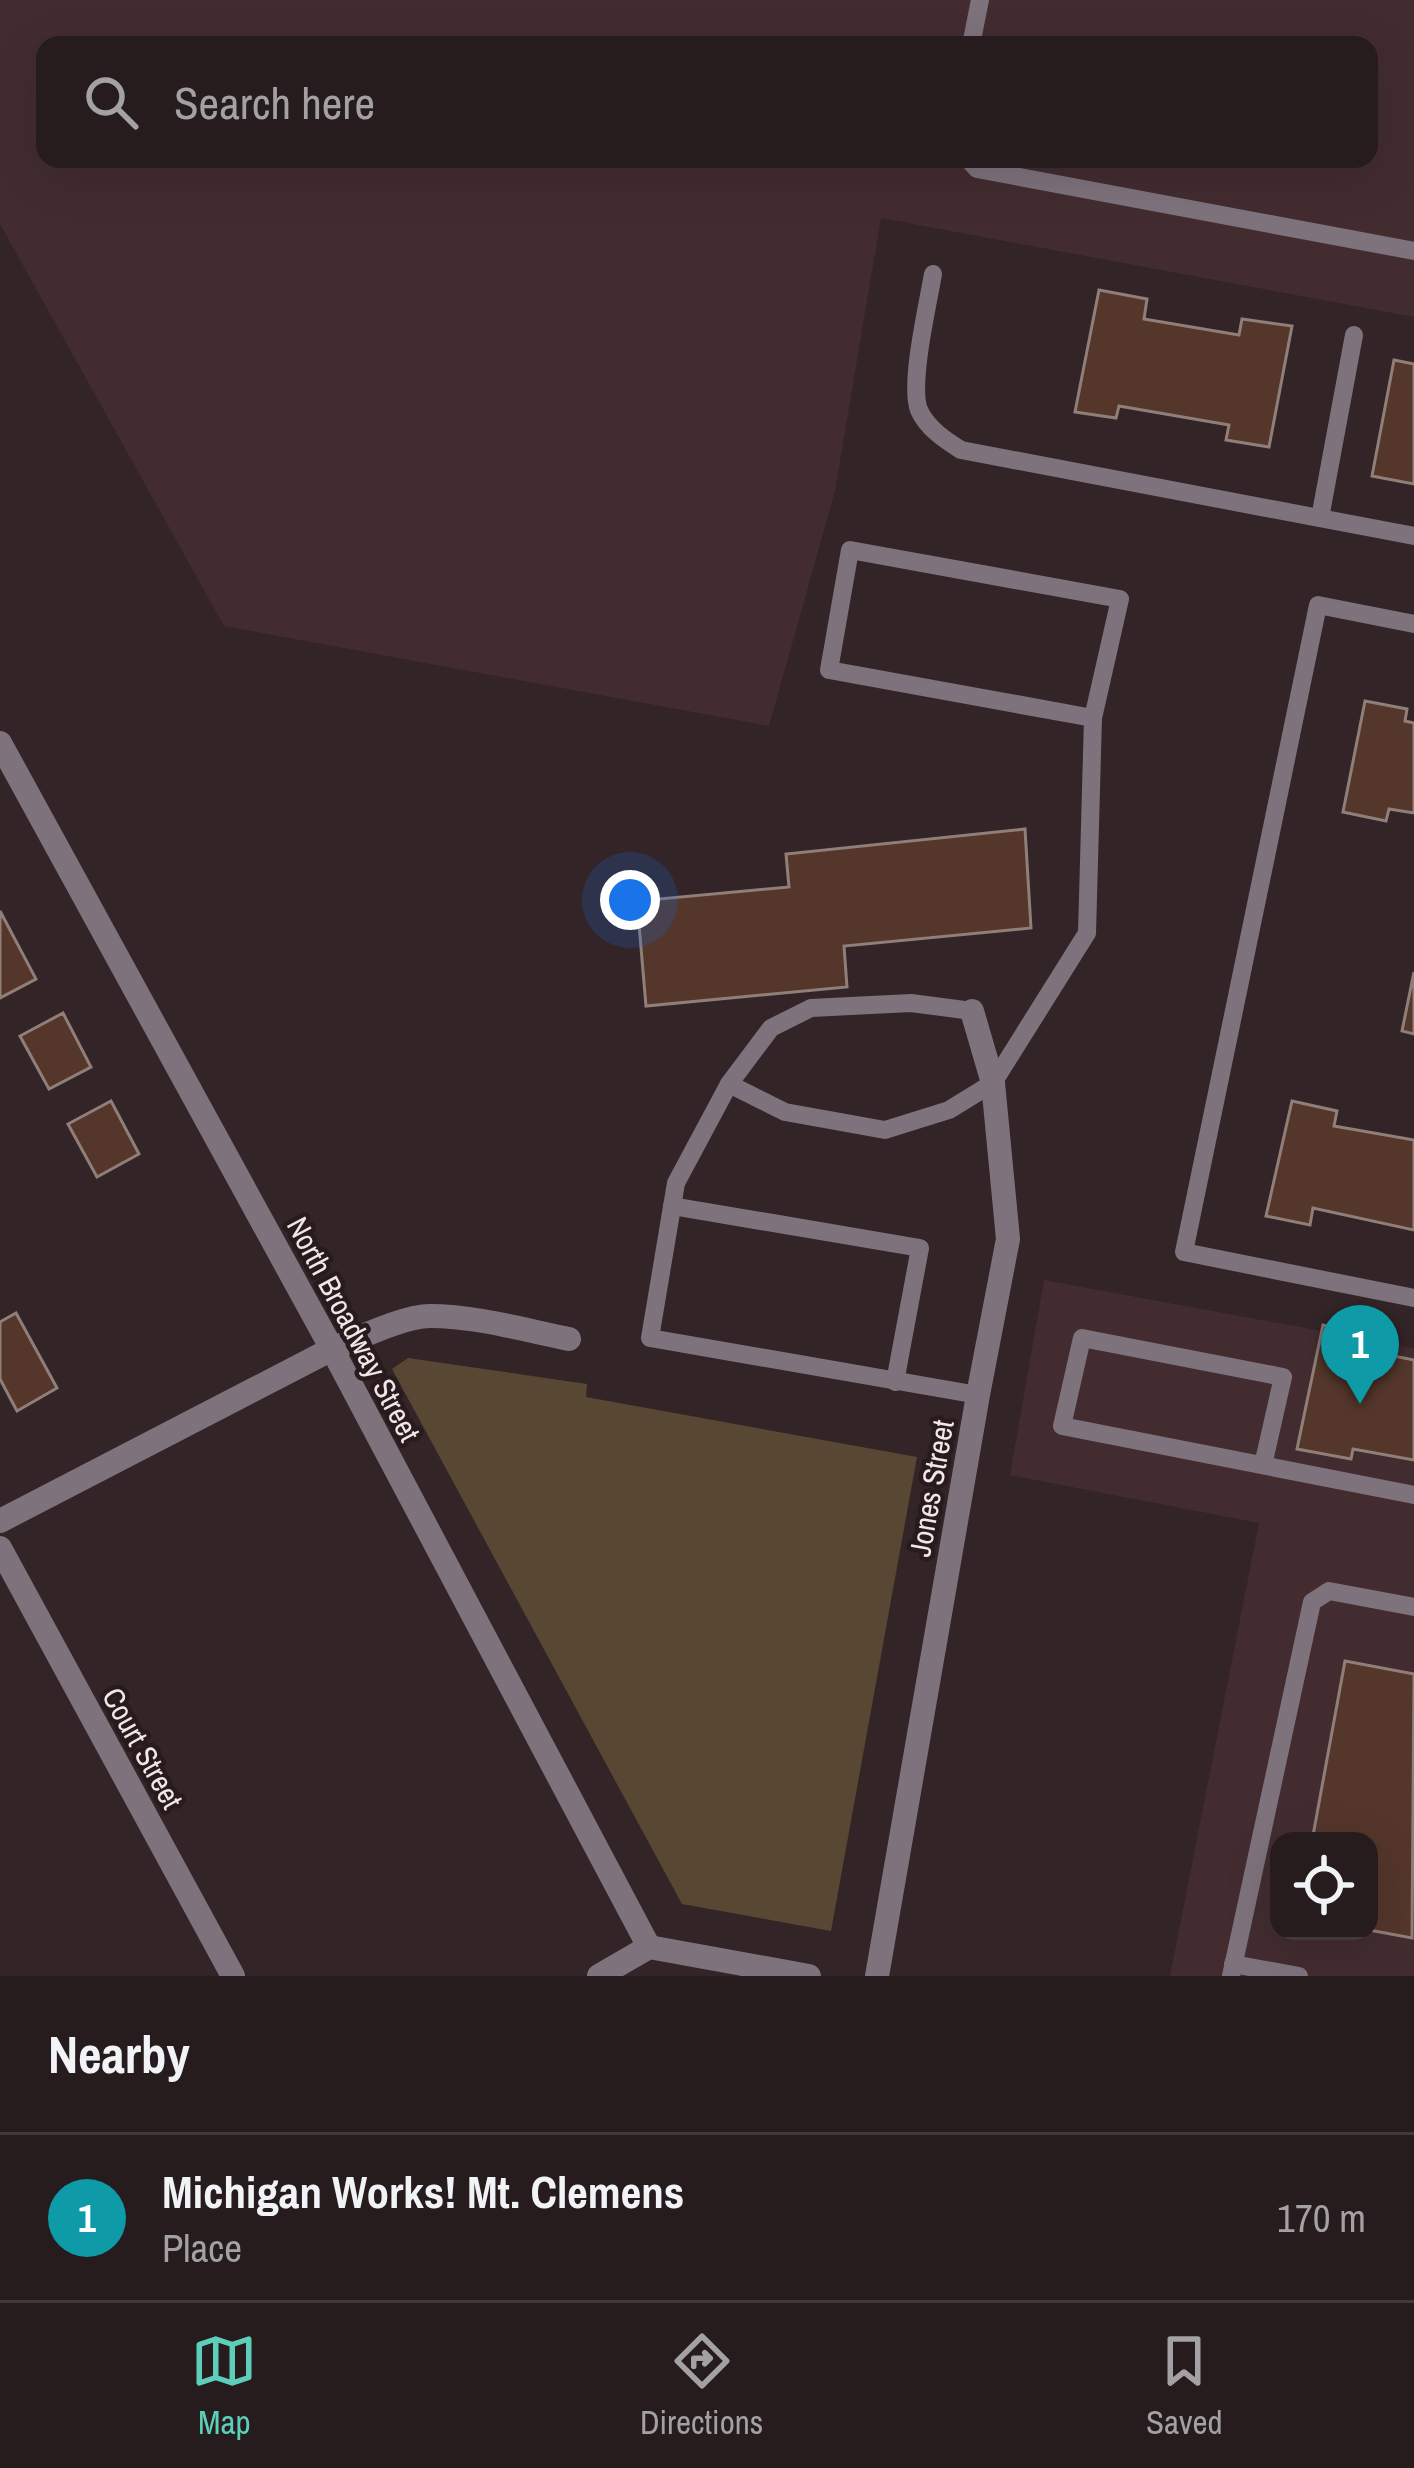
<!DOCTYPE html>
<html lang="en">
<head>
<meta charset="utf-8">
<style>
	:root { --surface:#261b1d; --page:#2e2426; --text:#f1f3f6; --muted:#a4a1a4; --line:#42393b; --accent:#5dceb9 }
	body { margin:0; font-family:"Archivo Narrow",sans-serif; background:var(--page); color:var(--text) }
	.controls { position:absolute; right:36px; bottom:36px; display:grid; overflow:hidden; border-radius:24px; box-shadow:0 12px 48px #0002 }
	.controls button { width:108px; height:108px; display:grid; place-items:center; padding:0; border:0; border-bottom:3px solid var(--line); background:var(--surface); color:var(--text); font:60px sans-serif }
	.you { position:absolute; left:630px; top:900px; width:42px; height:42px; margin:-30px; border:9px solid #fff; border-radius:50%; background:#1a73e8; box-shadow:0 0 0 18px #1a73e833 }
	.badge { display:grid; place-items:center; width:78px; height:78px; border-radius:50%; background:var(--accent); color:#fff; font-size:39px; font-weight:700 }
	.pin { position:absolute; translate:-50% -99px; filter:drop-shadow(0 3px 6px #0008) }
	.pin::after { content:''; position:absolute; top:63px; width:42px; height:36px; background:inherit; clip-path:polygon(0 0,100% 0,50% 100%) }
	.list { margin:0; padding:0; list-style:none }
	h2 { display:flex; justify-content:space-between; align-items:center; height:156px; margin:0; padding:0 48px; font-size:51px }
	h2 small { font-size:39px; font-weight:400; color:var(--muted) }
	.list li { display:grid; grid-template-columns:78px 1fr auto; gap:36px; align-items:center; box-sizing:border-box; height:168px; padding:0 48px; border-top:3px solid var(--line) }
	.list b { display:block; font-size:45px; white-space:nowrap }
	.list p { margin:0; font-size:39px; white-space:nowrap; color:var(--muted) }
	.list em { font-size:39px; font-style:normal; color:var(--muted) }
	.icon { flex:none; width:66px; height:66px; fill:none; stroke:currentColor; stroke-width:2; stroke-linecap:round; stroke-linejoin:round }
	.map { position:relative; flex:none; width:1414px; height:1976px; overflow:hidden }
	.search { position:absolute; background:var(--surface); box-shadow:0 12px 48px #0002; left:36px; right:36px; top:36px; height:132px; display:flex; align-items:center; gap:30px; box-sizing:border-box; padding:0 42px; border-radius:24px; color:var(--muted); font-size:45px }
	.sheet { height:324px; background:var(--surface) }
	nav { display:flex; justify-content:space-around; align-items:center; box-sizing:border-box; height:168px; border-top:3px solid var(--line); background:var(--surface); font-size:33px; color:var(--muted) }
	nav a { display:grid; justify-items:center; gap:6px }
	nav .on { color:var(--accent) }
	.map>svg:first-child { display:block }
	.built { fill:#422c30; fill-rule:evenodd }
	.green { fill:#584833 }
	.building { fill:#54362b; stroke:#907e78; stroke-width:3 }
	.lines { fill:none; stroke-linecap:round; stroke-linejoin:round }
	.service { stroke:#7e727c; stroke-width:18 }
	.minor { stroke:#7e727c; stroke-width:24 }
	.labels { text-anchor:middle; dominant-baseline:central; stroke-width:9; stroke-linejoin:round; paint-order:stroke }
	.street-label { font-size:30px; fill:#f1e6e8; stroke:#291b1d }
</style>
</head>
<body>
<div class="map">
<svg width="1414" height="1976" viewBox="0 0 1414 1976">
	<rect width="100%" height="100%" fill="#332427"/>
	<g class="built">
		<path d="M0 0H1414V317L881 218 835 491 769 726 224 626 0 224ZM45 45H1369V159H45Z"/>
		<path d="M1044 1280 1414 1348V1976H1170L1259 1523 1010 1475ZM1279 1841H1369V1931H1279Z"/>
	</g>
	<polygon class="green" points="408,1358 587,1384 586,1397 917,1457 831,1931 682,1904 392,1369"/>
	<g class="building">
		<polygon points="1099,290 1147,299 1144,319 1239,335 1242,319 1292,326 1269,447 1226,440 1229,425 1119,406 1116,418 1075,412"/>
		<polygon points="1394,360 1414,364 1414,484 1372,476"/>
		<polygon points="1365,701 1407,709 1405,721 1414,723 1414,813 1389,809 1386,821 1343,812"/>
		<polygon points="1025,829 1031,928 844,946 847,987 646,1006 637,901 789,887 786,854"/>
		<polygon points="0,911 36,979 0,998"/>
		<polygon points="1414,972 1414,1034 1402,1031"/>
		<polygon points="63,1013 91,1067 49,1089 20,1036"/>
		<polygon points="111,1101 139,1154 97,1177 68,1124"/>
		<polygon points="1292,1101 1337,1111 1334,1126 1414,1140 1414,1230 1313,1208 1310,1225 1266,1216"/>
		<polygon points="16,1313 57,1388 17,1411 0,1379 0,1322"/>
		<polygon points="1323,1325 1376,1337 1374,1352 1414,1360 1414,1460 1353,1449 1351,1459 1297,1449"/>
		<polygon points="1345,1661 1414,1674 1412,1938 1369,1930 1369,1841 1312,1841"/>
	</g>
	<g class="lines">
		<g class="service">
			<polyline points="971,45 980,0"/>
			<polyline points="968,159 977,169 1414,251"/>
			<path d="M933 274C928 304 909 384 919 410 927 428 945 440 961 450L1414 536"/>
			<polyline points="1320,518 1354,335"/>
			<polyline points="1414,624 1318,605 1184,1252 1414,1298"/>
			<polyline points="972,1011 911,1003 811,1008 771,1028 729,1084 676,1183 650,1338 978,1395"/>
			<polyline points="729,1084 785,1112 885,1130 949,1110 993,1083 1087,933 1093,718 1120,599 850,550 829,670 1093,718"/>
			<polyline points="672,1206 920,1248 895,1382"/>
			<polyline points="1263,1465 1283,1377 1082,1338 1062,1426 1414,1495"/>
			<polyline points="1233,1964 1299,1976"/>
			<polyline points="1231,1976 1312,1602 1329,1591 1414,1607"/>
		</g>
		<g class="minor">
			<polyline points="0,743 332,1349 649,1947"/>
			<path d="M0 1521 332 1349C357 1339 403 1316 430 1316 476 1316 524 1330 569 1339"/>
			<polyline points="0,1548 233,1976"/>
			<polyline points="599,1976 649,1947 809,1976"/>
			<polyline points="877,1976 978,1395 1008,1239 993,1083 972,1011"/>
		</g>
	</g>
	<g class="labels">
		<g class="street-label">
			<text transform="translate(354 1329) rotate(62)">North Broadway Street</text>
			<text transform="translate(931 1488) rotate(-80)">Jones Street</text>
			<text transform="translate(143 1748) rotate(61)">Court Street</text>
		</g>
	</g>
</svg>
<div class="controls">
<button><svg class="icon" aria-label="locate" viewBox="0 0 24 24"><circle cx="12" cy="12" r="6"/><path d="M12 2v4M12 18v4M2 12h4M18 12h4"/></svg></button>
</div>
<div class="you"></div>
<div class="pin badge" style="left:1360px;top:1404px;background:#0f9aa8">1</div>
<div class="search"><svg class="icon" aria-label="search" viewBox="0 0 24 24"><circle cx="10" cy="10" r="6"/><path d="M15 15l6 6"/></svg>Search here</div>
</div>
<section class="sheet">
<h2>Nearby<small></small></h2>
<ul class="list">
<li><span class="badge" style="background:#0f9aa8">1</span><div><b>Michigan Works! Mt. Clemens</b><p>Place</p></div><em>170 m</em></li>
</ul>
</section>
<nav>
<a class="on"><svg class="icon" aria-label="map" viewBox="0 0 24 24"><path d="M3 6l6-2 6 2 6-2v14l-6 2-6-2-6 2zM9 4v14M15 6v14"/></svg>Map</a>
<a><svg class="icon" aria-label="directions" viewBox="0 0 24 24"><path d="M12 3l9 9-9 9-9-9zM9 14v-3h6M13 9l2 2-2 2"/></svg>Directions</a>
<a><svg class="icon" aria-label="saved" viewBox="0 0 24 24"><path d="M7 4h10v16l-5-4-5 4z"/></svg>Saved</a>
</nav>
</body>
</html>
